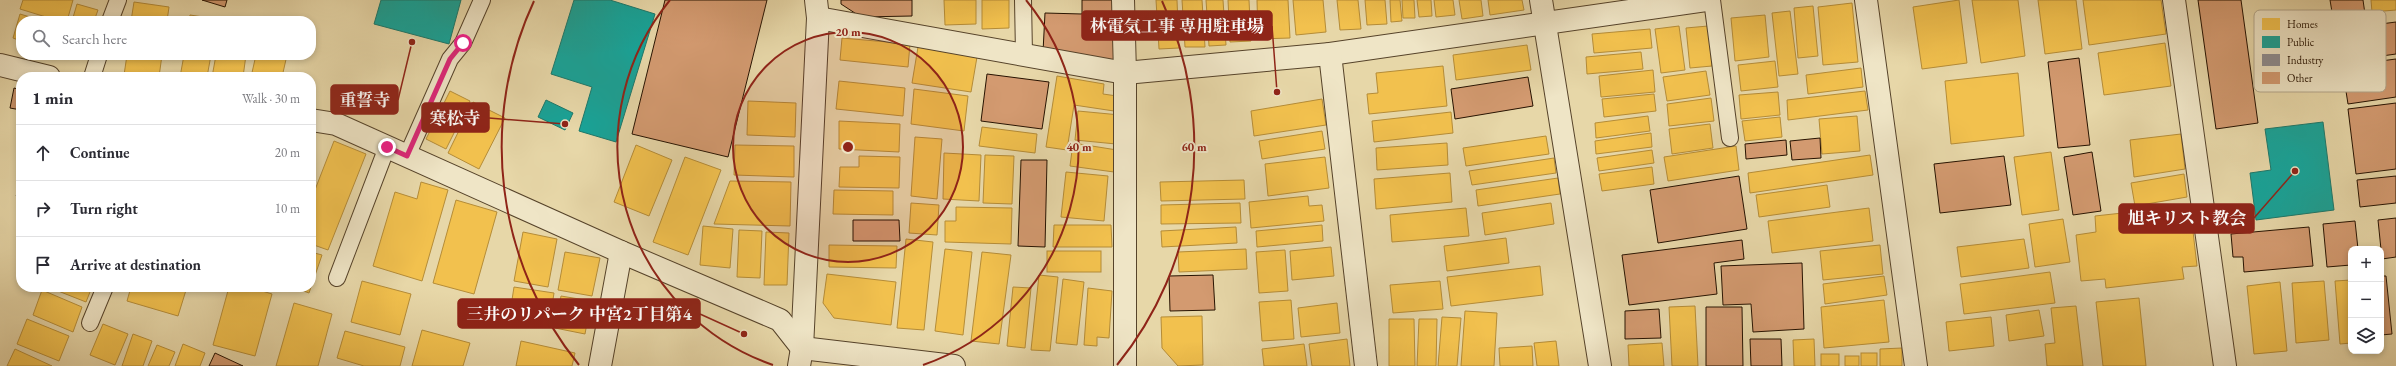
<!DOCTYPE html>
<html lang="en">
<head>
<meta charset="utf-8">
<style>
	:root { --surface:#fff; --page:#f2f2f3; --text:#2b2b33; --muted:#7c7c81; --line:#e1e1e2 }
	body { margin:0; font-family:"EB Garamond","Noto Serif JP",serif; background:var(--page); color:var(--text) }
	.controls { position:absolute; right:12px; bottom:12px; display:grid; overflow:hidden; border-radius:8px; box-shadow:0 2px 6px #0003 }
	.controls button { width:36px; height:36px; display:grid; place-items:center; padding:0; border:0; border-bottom:1px solid var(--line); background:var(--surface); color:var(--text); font:20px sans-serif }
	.stop { position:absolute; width:12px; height:12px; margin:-9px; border:3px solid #db2777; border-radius:50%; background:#fff }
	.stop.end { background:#db2777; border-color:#fff; box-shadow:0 1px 4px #0008 }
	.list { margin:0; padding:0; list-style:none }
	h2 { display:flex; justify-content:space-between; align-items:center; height:52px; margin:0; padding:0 16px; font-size:17px }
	h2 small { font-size:13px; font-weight:400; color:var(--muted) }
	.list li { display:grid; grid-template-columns:26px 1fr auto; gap:12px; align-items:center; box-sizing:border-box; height:56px; padding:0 16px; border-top:1px solid var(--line) }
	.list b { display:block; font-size:15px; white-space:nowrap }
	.list em { font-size:13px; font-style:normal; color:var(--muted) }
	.icon { flex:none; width:22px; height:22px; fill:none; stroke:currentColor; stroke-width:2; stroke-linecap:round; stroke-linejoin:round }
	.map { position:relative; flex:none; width:2396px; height:366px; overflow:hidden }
	.search { position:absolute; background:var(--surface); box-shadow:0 2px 6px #0003; left:16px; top:16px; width:300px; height:44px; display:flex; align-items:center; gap:10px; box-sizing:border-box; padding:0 14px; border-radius:16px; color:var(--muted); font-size:15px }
	.panel { position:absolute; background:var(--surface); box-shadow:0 2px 6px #0003; left:16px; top:72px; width:300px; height:220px; border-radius:16px }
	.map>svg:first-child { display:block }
	.homes { fill:#f2c14e; stroke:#b58c37 }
	.public { fill:#17a398; stroke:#1c786a }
	.industry { fill:#8d8d92; stroke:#6e6866 }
	.building { fill:#d39a70; stroke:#261200 }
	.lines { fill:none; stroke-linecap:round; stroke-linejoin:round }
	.lane-casing { stroke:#56432a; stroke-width:18 }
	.street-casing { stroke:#56432a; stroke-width:24 }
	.lane { stroke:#efe5c6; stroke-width:16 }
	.street { stroke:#efe5c6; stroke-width:22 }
	.route { stroke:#db2777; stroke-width:5 }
	.ring { fill:none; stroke:#8f2418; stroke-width:2 }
	.key { fill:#efe5c6; stroke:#b3a68b; stroke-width:1 }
	.key-label { font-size:11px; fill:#261200 }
	.centre { fill:#8f2418; stroke:#efe5c6; stroke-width:2 }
	.ring-label { font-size:12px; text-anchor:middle; font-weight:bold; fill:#8f2418; stroke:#efe5c6; stroke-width:4; stroke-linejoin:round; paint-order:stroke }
	.leader { fill:none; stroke:#8f2418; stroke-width:1.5 }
	.callout-dot { fill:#8f2418; stroke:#efe5c6; stroke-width:1.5 }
	.callout { fill:#8f2418; stroke:#8f2418; stroke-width:1.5 }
	.callout-label { font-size:17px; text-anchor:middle; font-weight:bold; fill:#fff }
</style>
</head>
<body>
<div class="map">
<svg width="2396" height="366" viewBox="0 0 2396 366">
	<rect width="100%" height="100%" fill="#e7d7a8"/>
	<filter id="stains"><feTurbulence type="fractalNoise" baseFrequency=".005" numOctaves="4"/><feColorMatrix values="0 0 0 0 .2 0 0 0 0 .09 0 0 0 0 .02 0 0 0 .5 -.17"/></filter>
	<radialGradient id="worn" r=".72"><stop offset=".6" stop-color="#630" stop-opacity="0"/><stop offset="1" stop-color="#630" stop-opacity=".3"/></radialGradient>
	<g class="homes">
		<polygon points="23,0 73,0 67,21 59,21 20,9"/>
		<polygon points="944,0 976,0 976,24 945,25"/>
		<polygon points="982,0 1009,0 1009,28 982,29"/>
		<polygon points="1156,0 1177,0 1179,48 1159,49"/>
		<polygon points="1182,0 1202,0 1205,47 1185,47"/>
		<polygon points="1206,0 1223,0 1226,45 1209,46"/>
		<polygon points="1228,0 1249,0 1251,41 1230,42"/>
		<polygon points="1257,0 1288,0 1290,38 1258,39"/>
		<polygon points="1293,0 1323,0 1326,32 1296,35"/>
		<polygon points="1337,0 1358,0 1361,29 1340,30"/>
		<polygon points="1365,0 1385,0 1387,24 1367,25"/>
		<polygon points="1390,0 1400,0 1402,21 1391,22"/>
		<polygon points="1402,0 1414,0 1415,18 1403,18"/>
		<polygon points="1417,0 1431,0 1432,16 1419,17"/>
		<polygon points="1434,0 1453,0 1455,15 1436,17"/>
		<polygon points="1459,0 1481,0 1483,16 1462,19"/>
		<polygon points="1488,0 1522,0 1524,10 1490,15"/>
		<polygon points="1959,0 1967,63 1922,69 1913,7"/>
		<polygon points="1972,0 2018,0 2025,56 1981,63"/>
		<polygon points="2038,0 2076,0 2082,49 2045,54"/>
		<polygon points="2083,0 2161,0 2166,34 2089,45"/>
		<polygon points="2371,0 2396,0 2396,10 2372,12"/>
		<polygon points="134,2 169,7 167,21 131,21"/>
		<polygon points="1852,3 1858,62 1823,65 1818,7"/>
		<polygon points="77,4 98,10 94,21 72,21"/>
		<polygon points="1813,6 1818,56 1798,58 1794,8"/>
		<polygon points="1790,11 1798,74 1779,76 1772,13"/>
		<polygon points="20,14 43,21 21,21 21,41 13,38"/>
		<polygon points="190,15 216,19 216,21 189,21"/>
		<polygon points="1765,15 1769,57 1735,61 1731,18"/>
		<polygon points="265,18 281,21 264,21"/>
		<polygon points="1679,26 1685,70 1661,73 1655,29"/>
		<polygon points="1708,26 1712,66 1690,68 1686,28"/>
		<polygon points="1650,29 1652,48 1594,53 1592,34"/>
		<polygon points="842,38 910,44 908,67 840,60"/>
		<polygon points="2165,43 2171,86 2104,95 2098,53"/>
		<polygon points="1527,45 1531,70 1456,80 1453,55"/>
		<polygon points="918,47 977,57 971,92 912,83"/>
		<polygon points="1641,52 1643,69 1587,74 1586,57"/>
		<polygon points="127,55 162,55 159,77 124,75"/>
		<polygon points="184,55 211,55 207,77 180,77"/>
		<polygon points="216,55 246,55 243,77 212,77"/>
		<polygon points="256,55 287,55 282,77 251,77"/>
		<polygon points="1775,61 1778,87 1741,91 1738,65"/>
		<polygon points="1443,66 1447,106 1369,114 1367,94 1378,93 1376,73"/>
		<polygon points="1861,68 1863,87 1808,94 1806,75"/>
		<polygon points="1653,70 1655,92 1601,97 1599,76"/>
		<polygon points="1706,71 1710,95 1667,101 1663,77"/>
		<polygon points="2018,73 2024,136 1951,144 1945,81"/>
		<polygon points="1057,76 1104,84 1103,94 1117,96 1114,111 1074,105 1067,150 1046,147"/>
		<polygon points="839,81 905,88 903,116 836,109"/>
		<polygon points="914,89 968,96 964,131 911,124"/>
		<polygon points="450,91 470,101 446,149 426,139"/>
		<polygon points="1865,91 1868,110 1788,120 1787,100"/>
		<polygon points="1778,92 1780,115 1741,119 1739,95"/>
		<polygon points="1654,94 1656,111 1604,117 1602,99"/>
		<polygon points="1711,98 1714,121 1669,126 1667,104"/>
		<polygon points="1322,99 1326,125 1254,136 1251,111"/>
		<polygon points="748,101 796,103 795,137 747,135"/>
		<polygon points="473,102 505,118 479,169 448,153"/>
		<polygon points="1078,111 1120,115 1116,144 1075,140"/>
		<polygon points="1451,112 1453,133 1374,142 1372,121"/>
		<polygon points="1648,116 1650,131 1596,138 1595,123"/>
		<polygon points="1857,116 1860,151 1822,154 1819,119"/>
		<polygon points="1780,117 1782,137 1745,141 1742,121"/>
		<polygon points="839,121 900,124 899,152 839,149"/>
		<polygon points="1710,124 1713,148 1672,154 1669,129"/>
		<polygon points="982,127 1037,134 1035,153 979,146"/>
		<polygon points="1322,131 1325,149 1262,159 1259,141"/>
		<polygon points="1651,133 1652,147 1596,154 1595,141"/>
		<polygon points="2181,134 2185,169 2134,177 2130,140"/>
		<polygon points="1546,136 1549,154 1466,166 1463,148"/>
		<polygon points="915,137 942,139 937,199 911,196"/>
		<polygon points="334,141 366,154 328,250 311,244 311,200"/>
		<polygon points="1073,143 1117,150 1114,172 1070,166"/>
		<polygon points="1447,143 1448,165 1377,170 1376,148"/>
		<polygon points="636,145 672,160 649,216 614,202"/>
		<polygon points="735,145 794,146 794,177 734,175"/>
		<polygon points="1736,146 1739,170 1668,181 1664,157"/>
		<polygon points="1652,150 1654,163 1599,171 1597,158"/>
		<polygon points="2051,152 2059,210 2022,215 2014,157"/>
		<polygon points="944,153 981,155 979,201 943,199"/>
		<polygon points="985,155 1014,156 1012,204 983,203"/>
		<polygon points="1870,155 1873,175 1750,193 1748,173"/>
		<polygon points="859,156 900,157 899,188 839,187 840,167 859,167"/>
		<polygon points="685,157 721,170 688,255 653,242"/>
		<polygon points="1325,157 1329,188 1268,196 1265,164"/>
		<polygon points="1554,158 1556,173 1472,185 1469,171"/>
		<polygon points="1652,167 1654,184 1602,191 1599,174"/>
		<polygon points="1066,172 1108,176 1104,221 1061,217"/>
		<polygon points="1450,173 1452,202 1376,209 1374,179"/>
		<polygon points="2184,174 2187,197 2135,206 2131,183"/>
		<polygon points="1558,178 1560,194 1478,206 1476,190"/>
		<polygon points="1244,180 1245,199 1161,201 1160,182"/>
		<polygon points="730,181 791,182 790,226 714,224"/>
		<polygon points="421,182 448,190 422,281 373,266 395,192 417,199"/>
		<polygon points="1827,185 1830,207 1759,217 1756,195"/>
		<polygon points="834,190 893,191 893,215 833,214"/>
		<polygon points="1308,196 1309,206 1322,205 1324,221 1251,228 1249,202"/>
		<polygon points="456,200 497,212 474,294 433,283"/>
		<polygon points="911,203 939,205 937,235 909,233"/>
		<polygon points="1240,203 1241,223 1161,224 1161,205"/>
		<polygon points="1551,203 1554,224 1485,235 1482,213"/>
		<polygon points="956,207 1012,208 1011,244 945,242 945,221 956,221"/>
		<polygon points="1466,208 1469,236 1392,242 1390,215"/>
		<polygon points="1869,208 1873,241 1772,253 1768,221"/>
		<polygon points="2168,208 2168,216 2191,214 2197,266 2182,267 2184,279 2106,288 2105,279 2081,281 2076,235 2096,232 2095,216"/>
		<polygon points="2063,219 2070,262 2035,267 2029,224"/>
		<polygon points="1054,225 1111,225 1112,247 1053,247"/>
		<polygon points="1322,225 1323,241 1257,247 1256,231"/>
		<polygon points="703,226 733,229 730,268 700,265"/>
		<polygon points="1236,227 1237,243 1162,247 1161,231"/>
		<polygon points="739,230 762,231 760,278 737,277"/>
		<polygon points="523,232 557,239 548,287 514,281"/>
		<polygon points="766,232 789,233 787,285 764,285"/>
		<polygon points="1506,238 1509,263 1447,271 1444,246"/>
		<polygon points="906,239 933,242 924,330 897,328"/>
		<polygon points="2024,239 2029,268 1961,277 1957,247"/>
		<polygon points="829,245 897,246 896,268 829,267"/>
		<polygon points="1880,245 1883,274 1823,280 1820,251"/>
		<polygon points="1331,247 1334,276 1292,280 1290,251"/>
		<polygon points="945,249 972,252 963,335 935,331"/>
		<polygon points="1246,249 1247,269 1179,272 1178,252"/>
		<polygon points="1285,250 1288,291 1259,293 1256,252"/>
		<rect x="1047" y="251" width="54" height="21"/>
		<polygon points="311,252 322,255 309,293 293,287 311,287"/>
		<polygon points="565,252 600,258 592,296 558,290"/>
		<polygon points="982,252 1011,255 999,344 971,341"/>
		<polygon points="1540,266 1543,295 1451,306 1447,277"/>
		<polygon points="2050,272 2055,303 1964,314 1960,284"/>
		<polygon points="827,274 896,282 891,325 834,318 823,303"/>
		<polygon points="1039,275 1058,277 1050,351 1031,350"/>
		<polygon points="1884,276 1887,295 1825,304 1823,284"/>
		<polygon points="1063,279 1084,282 1077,345 1056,343"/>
		<polygon points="2351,280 2351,343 2340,344 2335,281"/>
		<polygon points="362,281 411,294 400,335 351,322"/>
		<polygon points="1440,281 1443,309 1393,313 1390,285"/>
		<polygon points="2324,281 2329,340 2296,343 2292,283"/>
		<polygon points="2280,282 2287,351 2254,354 2247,286"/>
		<polygon points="48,287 92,287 86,302"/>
		<polygon points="131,287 187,287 178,316 127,301"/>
		<polygon points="229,287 249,287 272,294 255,356 213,345"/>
		<polygon points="514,287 554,293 549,325 509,319"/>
		<polygon points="1013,287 1031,288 1025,348 1007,346"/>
		<polygon points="1088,288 1112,291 1109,338 1097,337 1097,346 1084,345"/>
		<polygon points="42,290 82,307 73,332 33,315"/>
		<polygon points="561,296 591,301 585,334 555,328"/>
		<polygon points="2139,298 2146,366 2103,366 2096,302"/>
		<polygon points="1291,300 1294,339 1262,341 1259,302"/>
		<polygon points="1884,300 1889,342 1824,348 1821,307"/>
		<polygon points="294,303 332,314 318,366 276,366"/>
		<polygon points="1337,303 1340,333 1301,337 1298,308"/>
		<polygon points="1695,306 1698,366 1672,366 1669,307"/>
		<polygon points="2076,306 2083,366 2047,366 2045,344 2055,343 2051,308"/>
		<polygon points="2039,310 2044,336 2009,341 2006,315"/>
		<polygon points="1465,311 1497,313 1494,366 1461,366"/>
		<polygon points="1202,316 1203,365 1178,366 1162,348 1161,317"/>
		<polygon points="1442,317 1461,318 1457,366 1438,366"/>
		<polygon points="1991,317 1994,346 1949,351 1946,322"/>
		<polygon points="27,319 69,336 59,361 17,344"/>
		<polygon points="1389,319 1414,319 1415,366 1389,366"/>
		<polygon points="1419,319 1437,319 1436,366 1417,366"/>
		<polygon points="103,324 128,334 115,365 90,355"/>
		<polygon points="422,330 470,343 463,366 412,366"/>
		<polygon points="345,331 405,347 400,366 364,366 337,358"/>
		<polygon points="133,334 152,341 143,366 122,366"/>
		<polygon points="1347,339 1350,366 1312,366 1309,344"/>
		<polygon points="1814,339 1815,366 1794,366 1793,340"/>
		<polygon points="521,341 575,353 572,366 516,366"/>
		<polygon points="1556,341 1559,366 1537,366 1534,343"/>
		<polygon points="1662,343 1664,366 1629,366 1628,345"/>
		<polygon points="183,344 205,353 200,366 175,366"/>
		<polygon points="1304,344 1307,366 1264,366 1262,349"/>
		<polygon points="157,345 175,352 169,366 148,366"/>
		<polygon points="1532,346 1533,366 1500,366 1499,348"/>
		<polygon points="1902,348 1902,366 1880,366 1880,349"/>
		<polygon points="15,349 52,366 7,366"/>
		<rect x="1861" y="353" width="16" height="13"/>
		<rect x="1821" y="354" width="18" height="12"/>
		<rect x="1845" y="356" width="14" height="10"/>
	</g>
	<g class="public">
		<polygon points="381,0 461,0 449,44 374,24"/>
		<polygon points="574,0 610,0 655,14 616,142 579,131 592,87 551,74"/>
		<polygon points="546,100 573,113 565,130 538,117"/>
		<polygon points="2323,122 2334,210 2256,220 2250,173 2271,170 2265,129"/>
	</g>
	<polygon class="industry" points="21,183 21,197 16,196"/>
	<g class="building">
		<polygon points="202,0 227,0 225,7"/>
		<polygon points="665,0 767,0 728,157 632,134"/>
		<polygon points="841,0 912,0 912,16 861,17 841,4"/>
		<polygon points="1082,0 1117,0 1114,65 1043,52 1045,13 1082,14"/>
		<polygon points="2198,0 2241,0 2258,123 2216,129"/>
		<polygon points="2330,0 2363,0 2365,14 2333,18"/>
		<polygon points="2396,22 2396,54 2339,62 2335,30"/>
		<polygon points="2079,58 2090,145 2058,148 2048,62"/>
		<polygon points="2396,59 2396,97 2348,104 2342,66"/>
		<polygon points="987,74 1049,82 1042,129 981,121"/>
		<polygon points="1528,77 1533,106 1455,119 1451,89"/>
		<polygon points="14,88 21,90 21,110 10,108"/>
		<polygon points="2396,103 2396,169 2356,174 2348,109"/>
		<polygon points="1820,138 1821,158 1792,160 1790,141"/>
		<polygon points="1786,140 1787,155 1746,159 1745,144"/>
		<polygon points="2092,152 2101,211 2073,215 2064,157"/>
		<polygon points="2004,156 2011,205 1940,213 1934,164"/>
		<polygon points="1021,160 1047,160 1045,247 1018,246"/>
		<polygon points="1739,176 1747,229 1658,243 1650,190"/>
		<polygon points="2396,176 2396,203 2360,207 2357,180"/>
		<polygon points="2396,218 2396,257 2382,259 2378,220"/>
		<polygon points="853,220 899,220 900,241 853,241"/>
		<polygon points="2355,221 2358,249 2351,249 2351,265 2327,267 2323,224"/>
		<polygon points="2309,227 2313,266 2244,272 2243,257 2233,257 2231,234"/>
		<polygon points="1742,240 1744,259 1714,263 1717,294 1629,305 1622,255"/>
		<polygon points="1802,263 1804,329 1753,332 1751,304 1723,305 1721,266"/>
		<polygon points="1213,275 1215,310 1170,311 1169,276"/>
		<polygon points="2381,276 2386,276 2392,334 2381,335"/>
		<polygon points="1706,307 1742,307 1743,366 1706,366"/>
		<polygon points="1659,309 1661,338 1625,339 1625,311"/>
		<polygon points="1750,339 1781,339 1782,366 1751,366"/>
		<polygon points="215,353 243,366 209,366"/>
	</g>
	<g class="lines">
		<defs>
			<g id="lane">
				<polyline points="1023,0 1024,54"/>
				<polyline points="1712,0 1730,138"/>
				<polyline points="110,21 118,0"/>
				<polyline points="92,77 99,55"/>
				<polyline points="407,156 450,59 463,43 482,0"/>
				<polyline points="337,278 387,147"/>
				<polyline points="90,323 105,287"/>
			</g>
			<g id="street">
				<polyline points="1123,0 1125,73 1125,366"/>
				<polyline points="1541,0 1600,366"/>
				<polyline points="1866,0 1916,366"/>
				<polyline points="2174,0 2225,366"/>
				<polyline points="818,18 1125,73 1330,54 1706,0"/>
				<polyline points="1330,54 1366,366"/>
				<polyline points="0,65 49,77"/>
				<polyline points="311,120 336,124 621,252 780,320 802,348 954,366"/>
				<polyline points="600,366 621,252"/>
				<polyline points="799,366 802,348 818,18 816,0"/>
			</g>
		</defs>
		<use href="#lane" class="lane-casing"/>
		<use href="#street" class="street-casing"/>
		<use href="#lane" class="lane"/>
		<use href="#street" class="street"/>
	</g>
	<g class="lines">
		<polyline class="route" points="387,147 407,156 450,59 463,43"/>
	</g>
	<circle cx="848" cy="147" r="115" fill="#8f2418" fill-opacity=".12"/>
	<g class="ring">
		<circle cx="848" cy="147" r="115"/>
		<path d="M773 365A231 231 0 0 1 670 0M1026 0A231 231 0 0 1 923 365"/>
		<path d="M579 365A346 346 0 0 1 534 1M1162 1A346 346 0 0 1 1117 365"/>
	</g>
	<rect x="2254" y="10" width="132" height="82" rx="6" class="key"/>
	<rect x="2262" y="18" width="18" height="12" fill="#f2c14e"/>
	<rect x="2262" y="36" width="18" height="12" fill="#17a398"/>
	<rect x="2262" y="54" width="18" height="12" fill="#8d8d92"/>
	<rect x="2262" y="72" width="18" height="12" fill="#d39a70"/>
	<g class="key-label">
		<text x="2287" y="28">Homes</text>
		<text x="2287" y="46">Public</text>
		<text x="2287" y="64">Industry</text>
		<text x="2287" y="82">Other</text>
	</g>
	<circle cx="848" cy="147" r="6" class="centre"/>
	<g class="ring-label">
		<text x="848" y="36">20 m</text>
		<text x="1079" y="151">40 m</text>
		<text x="1194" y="151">60 m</text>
	</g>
	<path class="leader" d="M1277 92L1272 26M412 42L398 100M565 124L489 118M2295 171L2254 218M744 334L700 314"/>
	<g class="callout-dot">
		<circle cx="1277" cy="92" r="4"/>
		<circle cx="412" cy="42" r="4"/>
		<circle cx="565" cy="124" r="4"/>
		<circle cx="2295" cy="171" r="4"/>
		<circle cx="744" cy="334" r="4"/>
	</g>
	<g class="callout">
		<rect x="1082" y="11" width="190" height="29" rx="4"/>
		<rect x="331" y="85" width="67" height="29" rx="4"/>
		<rect x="422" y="103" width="67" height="29" rx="4"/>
		<rect x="2119" y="204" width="135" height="29" rx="4"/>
		<rect x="458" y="299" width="242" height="29" rx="4"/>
	</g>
	<g class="callout-label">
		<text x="1177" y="32">林電気工事 専用駐車場</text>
		<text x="365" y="106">重誓寺</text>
		<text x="455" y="124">寒松寺</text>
		<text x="2187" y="224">旭キリスト教会</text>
		<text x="579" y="320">三井のリパーク 中宮2丁目第4</text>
	</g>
	<rect width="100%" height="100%" filter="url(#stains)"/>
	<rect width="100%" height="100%" fill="url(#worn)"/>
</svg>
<div class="controls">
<button>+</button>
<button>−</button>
<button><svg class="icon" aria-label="layers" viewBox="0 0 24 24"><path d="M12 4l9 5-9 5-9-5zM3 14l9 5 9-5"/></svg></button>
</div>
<div class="stop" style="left:463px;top:43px"></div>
<div class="stop end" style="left:387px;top:147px"></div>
<div class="search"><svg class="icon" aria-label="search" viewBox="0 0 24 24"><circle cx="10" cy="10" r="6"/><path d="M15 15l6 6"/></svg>Search here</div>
<section class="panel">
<h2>1 min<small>Walk · 30 m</small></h2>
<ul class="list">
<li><svg class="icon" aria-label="ahead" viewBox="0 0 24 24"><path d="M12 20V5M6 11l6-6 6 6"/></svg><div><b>Continue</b></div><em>20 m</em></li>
<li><svg class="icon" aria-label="right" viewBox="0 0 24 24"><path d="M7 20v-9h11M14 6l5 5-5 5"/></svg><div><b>Turn right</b></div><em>10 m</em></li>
<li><svg class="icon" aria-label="arrive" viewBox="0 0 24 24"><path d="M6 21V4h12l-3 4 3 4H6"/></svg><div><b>Arrive at destination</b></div></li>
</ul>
</section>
</div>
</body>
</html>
